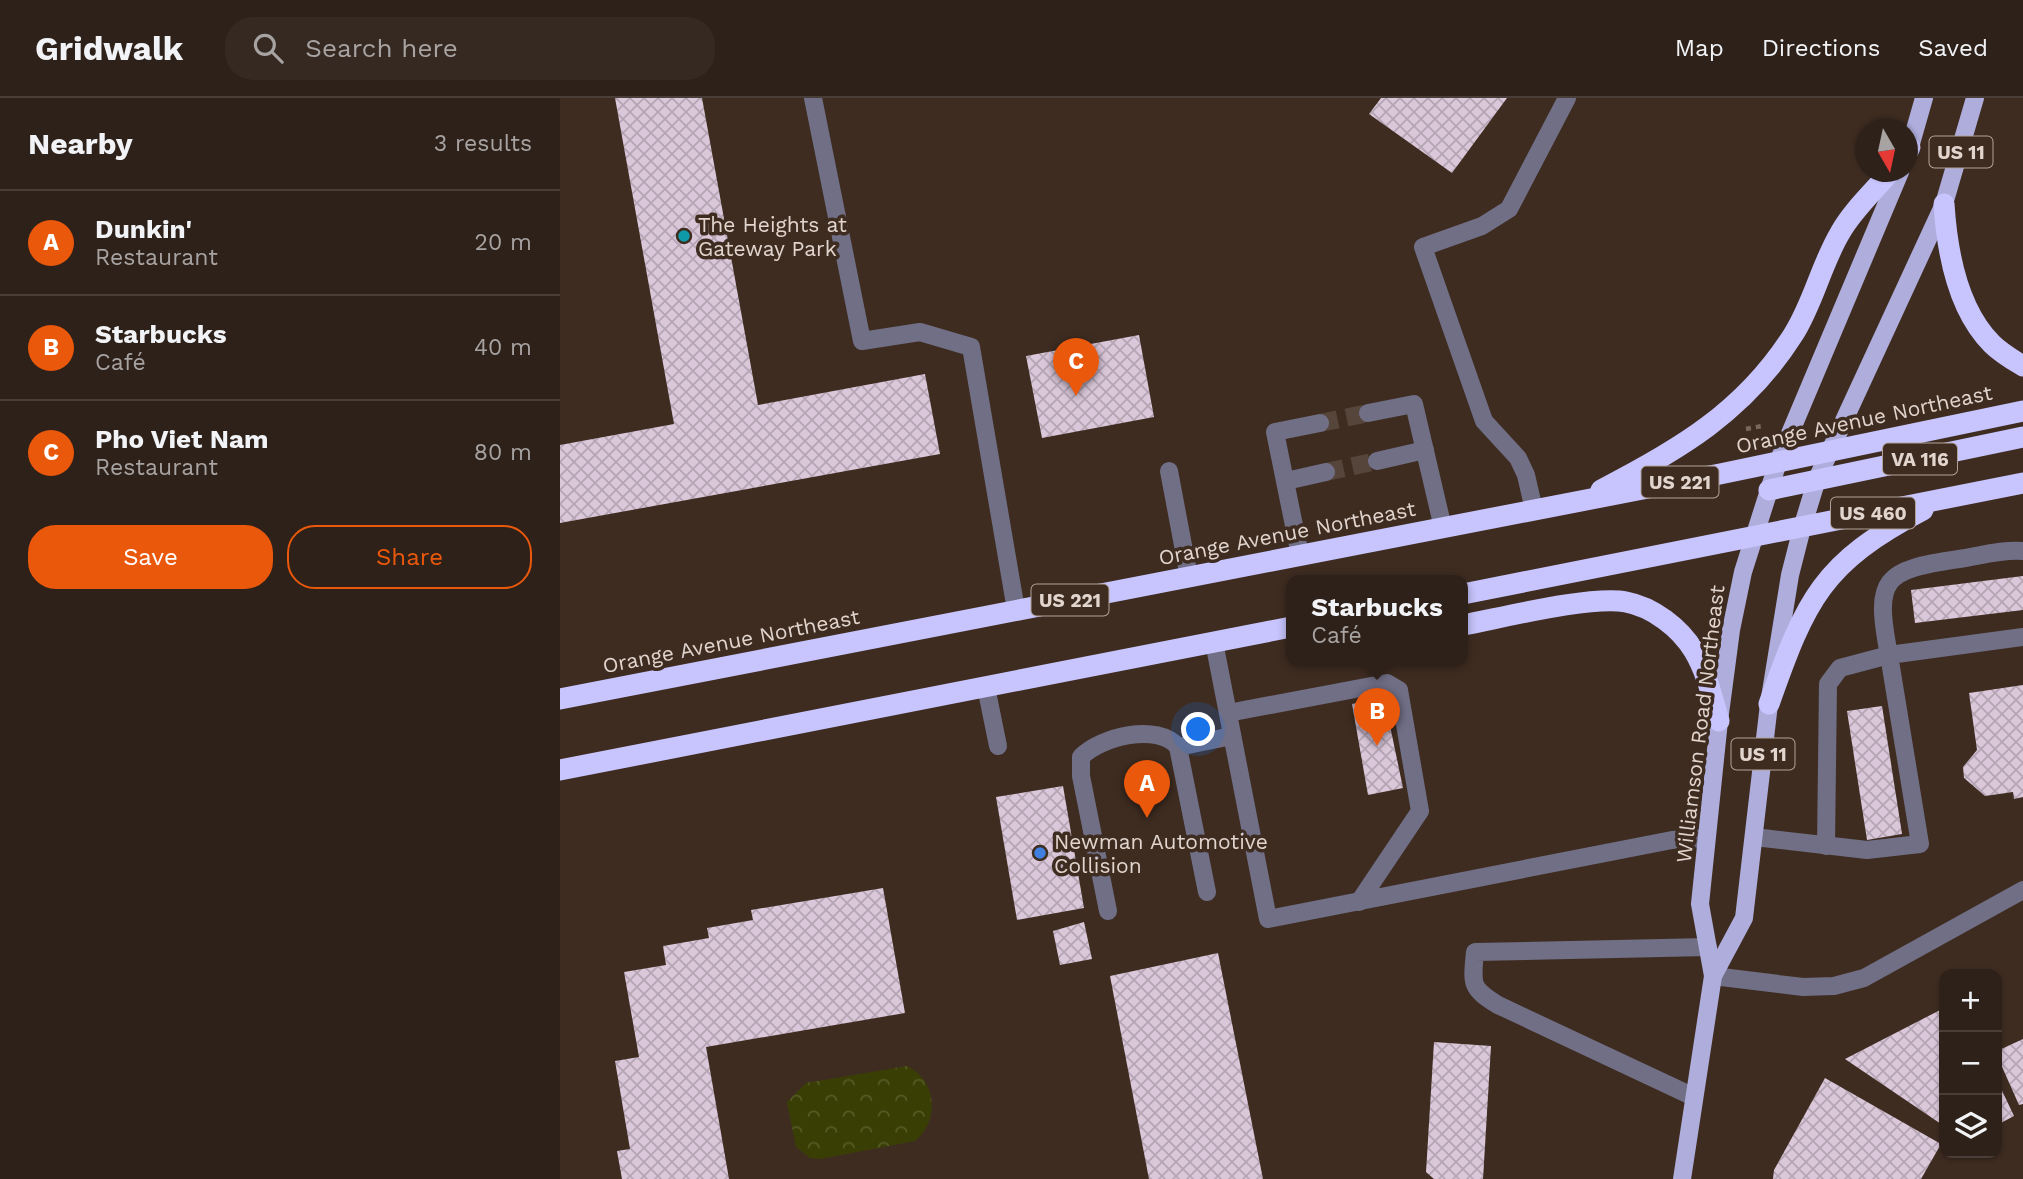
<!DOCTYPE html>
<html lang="en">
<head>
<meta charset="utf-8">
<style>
	:root { --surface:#2e2119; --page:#362922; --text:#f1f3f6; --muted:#a7a3a2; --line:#493e38; --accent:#ea580c }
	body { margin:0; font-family:"Work Sans",sans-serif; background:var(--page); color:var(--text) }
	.controls { position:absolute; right:21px; bottom:21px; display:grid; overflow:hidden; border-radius:14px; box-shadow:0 2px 5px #0004 }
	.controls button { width:63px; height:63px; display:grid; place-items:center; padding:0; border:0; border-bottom:2px solid var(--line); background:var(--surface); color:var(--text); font:35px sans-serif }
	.compass { position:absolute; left:1295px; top:21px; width:63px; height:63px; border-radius:50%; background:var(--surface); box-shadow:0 2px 5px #0004; rotate:171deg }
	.you { position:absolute; left:639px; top:632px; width:24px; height:24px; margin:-18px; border:5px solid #fff; border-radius:50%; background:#1a73e8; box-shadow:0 0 0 10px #1a73e833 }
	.badge { display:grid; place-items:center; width:46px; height:46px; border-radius:50%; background:var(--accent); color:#fff; font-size:23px; font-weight:700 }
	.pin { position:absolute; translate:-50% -58px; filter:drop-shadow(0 2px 4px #0008) }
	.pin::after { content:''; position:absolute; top:37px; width:24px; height:21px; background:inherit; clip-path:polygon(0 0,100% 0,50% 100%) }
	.popup { position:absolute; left:726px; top:477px; width:182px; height:91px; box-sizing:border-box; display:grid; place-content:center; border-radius:14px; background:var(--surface); filter:drop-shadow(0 2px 5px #0005); font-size:23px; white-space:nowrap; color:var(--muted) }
	.popup b { font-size:26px; color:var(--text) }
	.popup::after { content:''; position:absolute; left:50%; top:100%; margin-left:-14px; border:14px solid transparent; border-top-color:var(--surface) }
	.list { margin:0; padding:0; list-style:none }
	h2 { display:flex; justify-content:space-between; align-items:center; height:91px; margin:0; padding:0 28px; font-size:30px }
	h2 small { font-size:23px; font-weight:400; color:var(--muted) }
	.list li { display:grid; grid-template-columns:46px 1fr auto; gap:21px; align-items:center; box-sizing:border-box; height:105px; padding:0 28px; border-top:2px solid var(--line) }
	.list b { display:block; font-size:26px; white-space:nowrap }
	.list p { margin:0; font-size:23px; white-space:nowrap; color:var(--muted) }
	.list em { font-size:23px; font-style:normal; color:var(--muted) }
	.actions { display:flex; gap:14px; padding:21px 28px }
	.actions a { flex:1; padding:16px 0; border:2px solid var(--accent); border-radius:28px; text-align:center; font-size:24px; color:var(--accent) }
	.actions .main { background:var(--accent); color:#fff }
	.icon { flex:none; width:38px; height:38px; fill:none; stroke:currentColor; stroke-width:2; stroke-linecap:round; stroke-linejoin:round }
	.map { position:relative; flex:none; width:1463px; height:1081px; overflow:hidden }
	header { display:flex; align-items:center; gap:42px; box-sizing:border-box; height:98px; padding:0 35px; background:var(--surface); border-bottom:2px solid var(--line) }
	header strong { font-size:33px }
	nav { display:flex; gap:38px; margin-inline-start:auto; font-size:24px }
	.search { width:490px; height:63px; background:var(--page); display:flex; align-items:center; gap:18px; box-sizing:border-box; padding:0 24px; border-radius:28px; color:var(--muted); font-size:26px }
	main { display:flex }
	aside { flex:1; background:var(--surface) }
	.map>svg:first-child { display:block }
	.park { fill:url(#park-crowns) }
	.building { fill:url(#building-cross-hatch) }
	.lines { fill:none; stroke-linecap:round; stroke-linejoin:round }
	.minor-tunnel { stroke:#56453b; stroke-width:18; stroke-dasharray:18 9; stroke-linecap:butt }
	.path { stroke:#77675d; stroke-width:4.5; stroke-dasharray:5 5; stroke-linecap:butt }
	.minor { stroke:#706f86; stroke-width:18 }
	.major { stroke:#afaddc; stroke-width:18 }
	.highway { stroke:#c8c5fe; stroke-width:21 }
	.culture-dot { fill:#0f9aa8; stroke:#3e2c21; stroke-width:2.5 }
	.shop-dot { fill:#3f7fe0; stroke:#3e2c21; stroke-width:2.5 }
	.labels { text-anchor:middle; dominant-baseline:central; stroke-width:7; stroke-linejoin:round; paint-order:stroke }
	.shield { fill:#3e2c21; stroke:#b0a29a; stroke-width:2 }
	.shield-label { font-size:19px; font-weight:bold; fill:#e1d5ce }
	.poi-label { font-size:21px; fill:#e1d5ce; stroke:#3e2c21; text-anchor:start }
	.street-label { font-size:21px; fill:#e1d5ce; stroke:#3e2c21 }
</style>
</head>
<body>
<header>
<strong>Gridwalk</strong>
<div class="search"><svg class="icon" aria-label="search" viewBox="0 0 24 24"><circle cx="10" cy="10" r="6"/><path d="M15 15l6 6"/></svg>Search here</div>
<nav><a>Map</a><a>Directions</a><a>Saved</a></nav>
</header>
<main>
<aside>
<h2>Nearby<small>3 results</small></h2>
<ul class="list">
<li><span class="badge">A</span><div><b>Dunkin'</b><p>Restaurant</p></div><em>20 m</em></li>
<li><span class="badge">B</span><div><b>Starbucks</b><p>Café</p></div><em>40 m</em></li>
<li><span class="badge">C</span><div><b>Pho Viet Nam</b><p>Restaurant</p></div><em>80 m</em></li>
</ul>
<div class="actions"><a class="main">Save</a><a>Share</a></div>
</aside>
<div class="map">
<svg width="1463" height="1081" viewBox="0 0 1463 1081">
	<defs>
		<pattern id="park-crowns" width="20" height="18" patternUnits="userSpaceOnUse" patternTransform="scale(1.75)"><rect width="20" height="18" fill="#393f04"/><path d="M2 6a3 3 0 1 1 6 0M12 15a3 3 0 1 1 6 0" fill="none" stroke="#555a27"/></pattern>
		<pattern id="building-cross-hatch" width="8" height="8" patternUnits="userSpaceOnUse" patternTransform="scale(1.75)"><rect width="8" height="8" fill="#dac7da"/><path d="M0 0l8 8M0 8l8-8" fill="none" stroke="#b4a5b3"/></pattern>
	</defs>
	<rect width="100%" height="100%" fill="#3e2c21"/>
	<path class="park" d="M347 968C377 982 380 1023 355 1043L260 1061 250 1060 236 1049 227 1004 246 985Z"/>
	<g class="building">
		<polygon points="55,0 142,0 198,307 365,276 380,356 0,425 0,347 114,326"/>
		<polygon points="821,0 947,0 892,75 809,16"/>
		<polygon points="579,237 594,319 482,340 466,258"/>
		<polygon points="1463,478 1463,512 1355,525 1351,492"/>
		<polygon points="1463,587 1463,699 1454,701 1453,694 1425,698 1404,680 1403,669 1417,652 1409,595"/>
		<polygon points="824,599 843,690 808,697 792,606"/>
		<polygon points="1322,608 1342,736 1307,742 1287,613"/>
		<polygon points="503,688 524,810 457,822 436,699"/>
		<polygon points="323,790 345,915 146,949 169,1081 62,1081 57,1053 70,1051 55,963 79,959 64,874 106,867 103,848 149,840 147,830 193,822 191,812"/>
		<polygon points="524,824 532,861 500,867 493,833"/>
		<polygon points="658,855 703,1081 589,1081 550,878"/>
		<polygon points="1384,910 1384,1028 1285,961"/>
		<polygon points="1463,941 1463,1006 1459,1007 1439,962 1437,963 1437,953"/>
		<polygon points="874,944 931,948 923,1081 874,1081 866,1074"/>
		<polygon points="1265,980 1381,1046 1361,1081 1213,1081 1214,1072"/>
		<polygon points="1437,982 1454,1018 1437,1027"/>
	</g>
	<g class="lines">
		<g class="minor-tunnel">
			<polyline points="760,325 808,315"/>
			<polyline points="766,374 817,363"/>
		</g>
		<polyline class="path" points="1186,331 1202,328"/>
		<g class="minor">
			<polyline points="253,0 302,243 360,234 411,249 456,512"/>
			<polyline points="808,315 854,306 883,430"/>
			<polyline points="817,363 865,352"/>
			<polyline points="609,373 629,479"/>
			<polyline points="726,383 766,374"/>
			<polyline points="974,412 966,377 958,360 924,323 863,149 922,128 949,111 1007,0"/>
			<polyline points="740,457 715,334 760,325"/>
			<polyline points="654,544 708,821 1112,742 1146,740"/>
			<polyline points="426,589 438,648"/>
			<polyline points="668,615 827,585 839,592 860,713 799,804"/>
			<polyline points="618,649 672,638"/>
			<polyline points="1194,739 1307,752 1360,746 1329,557 1463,539"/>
			<path d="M1266 748 1268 586 1280 570 1329 557C1314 480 1323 472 1399 461 1419 458 1443 451 1463 453"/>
			<path d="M548 813 521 678V659C540 639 598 624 618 649L647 794"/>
			<polyline points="1153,878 1243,889 1274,888 1304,880 1463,792"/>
			<path d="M1134 999 938 907C910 890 912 886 915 854L1148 849"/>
		</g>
		<g class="major">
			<polyline points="1348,56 1364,0"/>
			<polyline points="1153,878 1184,820 1209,606 1230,477 1242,430 1257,381 1384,106 1415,0"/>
			<polyline points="1122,1081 1153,878 1140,806 1159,623 1171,532 1183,474 1218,364 1340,74"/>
		</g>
		<g class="highway">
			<polyline points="1348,53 1350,49"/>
			<path d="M1384 106C1387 153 1397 211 1432 246 1441 255 1453 262 1463 268"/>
			<path d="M1041 392C1119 352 1185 313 1233 237 1253 206 1261 167 1280 135 1292 113 1314 93 1330 74"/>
			<polyline points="1209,392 1463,339"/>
			<polyline points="903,496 1463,385"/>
			<path d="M903 527C941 520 1032 497 1066 504 1093 509 1120 530 1134 553 1147 575 1152 599 1159 623"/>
			<polyline points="0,601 1160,376 1463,313"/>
			<path d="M1209 606C1246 501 1262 465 1363 412"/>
			<polyline points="0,672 731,529"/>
		</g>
	</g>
	<circle class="culture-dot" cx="124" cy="138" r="7"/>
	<circle class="shop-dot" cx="480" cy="755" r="7"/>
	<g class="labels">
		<g class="shield">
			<rect x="1369.5" y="38.5" width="63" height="31" rx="5"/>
			<rect x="1323" y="345.5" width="74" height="31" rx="5"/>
			<rect x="1081.5" y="368.5" width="77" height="31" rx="5"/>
			<rect x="1271" y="399.5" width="84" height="31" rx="5"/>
			<rect x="471.5" y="486.5" width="77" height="31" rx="5"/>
			<rect x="1171.5" y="640.5" width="63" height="31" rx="5"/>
		</g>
		<g class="shield-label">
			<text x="1401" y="54">US 11</text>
			<text x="1360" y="361">VA 116</text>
			<text x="1120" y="384">US 221</text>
			<text x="1313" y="415">US 460</text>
			<text x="510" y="502">US 221</text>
			<text x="1203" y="656">US 11</text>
		</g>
		<g class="poi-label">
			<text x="138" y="126">The Heights at<tspan x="138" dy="24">Gateway Park</tspan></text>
			<text x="494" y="743">Newman Automotive<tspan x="494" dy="24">Collision</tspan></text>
		</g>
		<g class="street-label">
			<text transform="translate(1304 321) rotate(-12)">Orange Avenue Northeast</text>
			<text transform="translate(727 435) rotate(-11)">Orange Avenue Northeast</text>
			<text transform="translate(171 543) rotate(-11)">Orange Avenue Northeast</text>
			<text transform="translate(1140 626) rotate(-83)">Williamson Road Northeast</text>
		</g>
	</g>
</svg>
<div class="controls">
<button>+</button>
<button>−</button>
<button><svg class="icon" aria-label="layers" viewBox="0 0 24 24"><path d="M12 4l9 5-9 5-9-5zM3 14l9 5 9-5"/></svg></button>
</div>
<svg class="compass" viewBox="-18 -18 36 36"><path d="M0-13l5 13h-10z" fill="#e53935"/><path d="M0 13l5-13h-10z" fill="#a7a3a2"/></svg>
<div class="you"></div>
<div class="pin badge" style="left:587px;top:720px">A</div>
<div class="pin badge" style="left:817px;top:648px">B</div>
<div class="popup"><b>Starbucks</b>Café</div>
<div class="pin badge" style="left:516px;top:298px">C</div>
</div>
</main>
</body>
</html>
